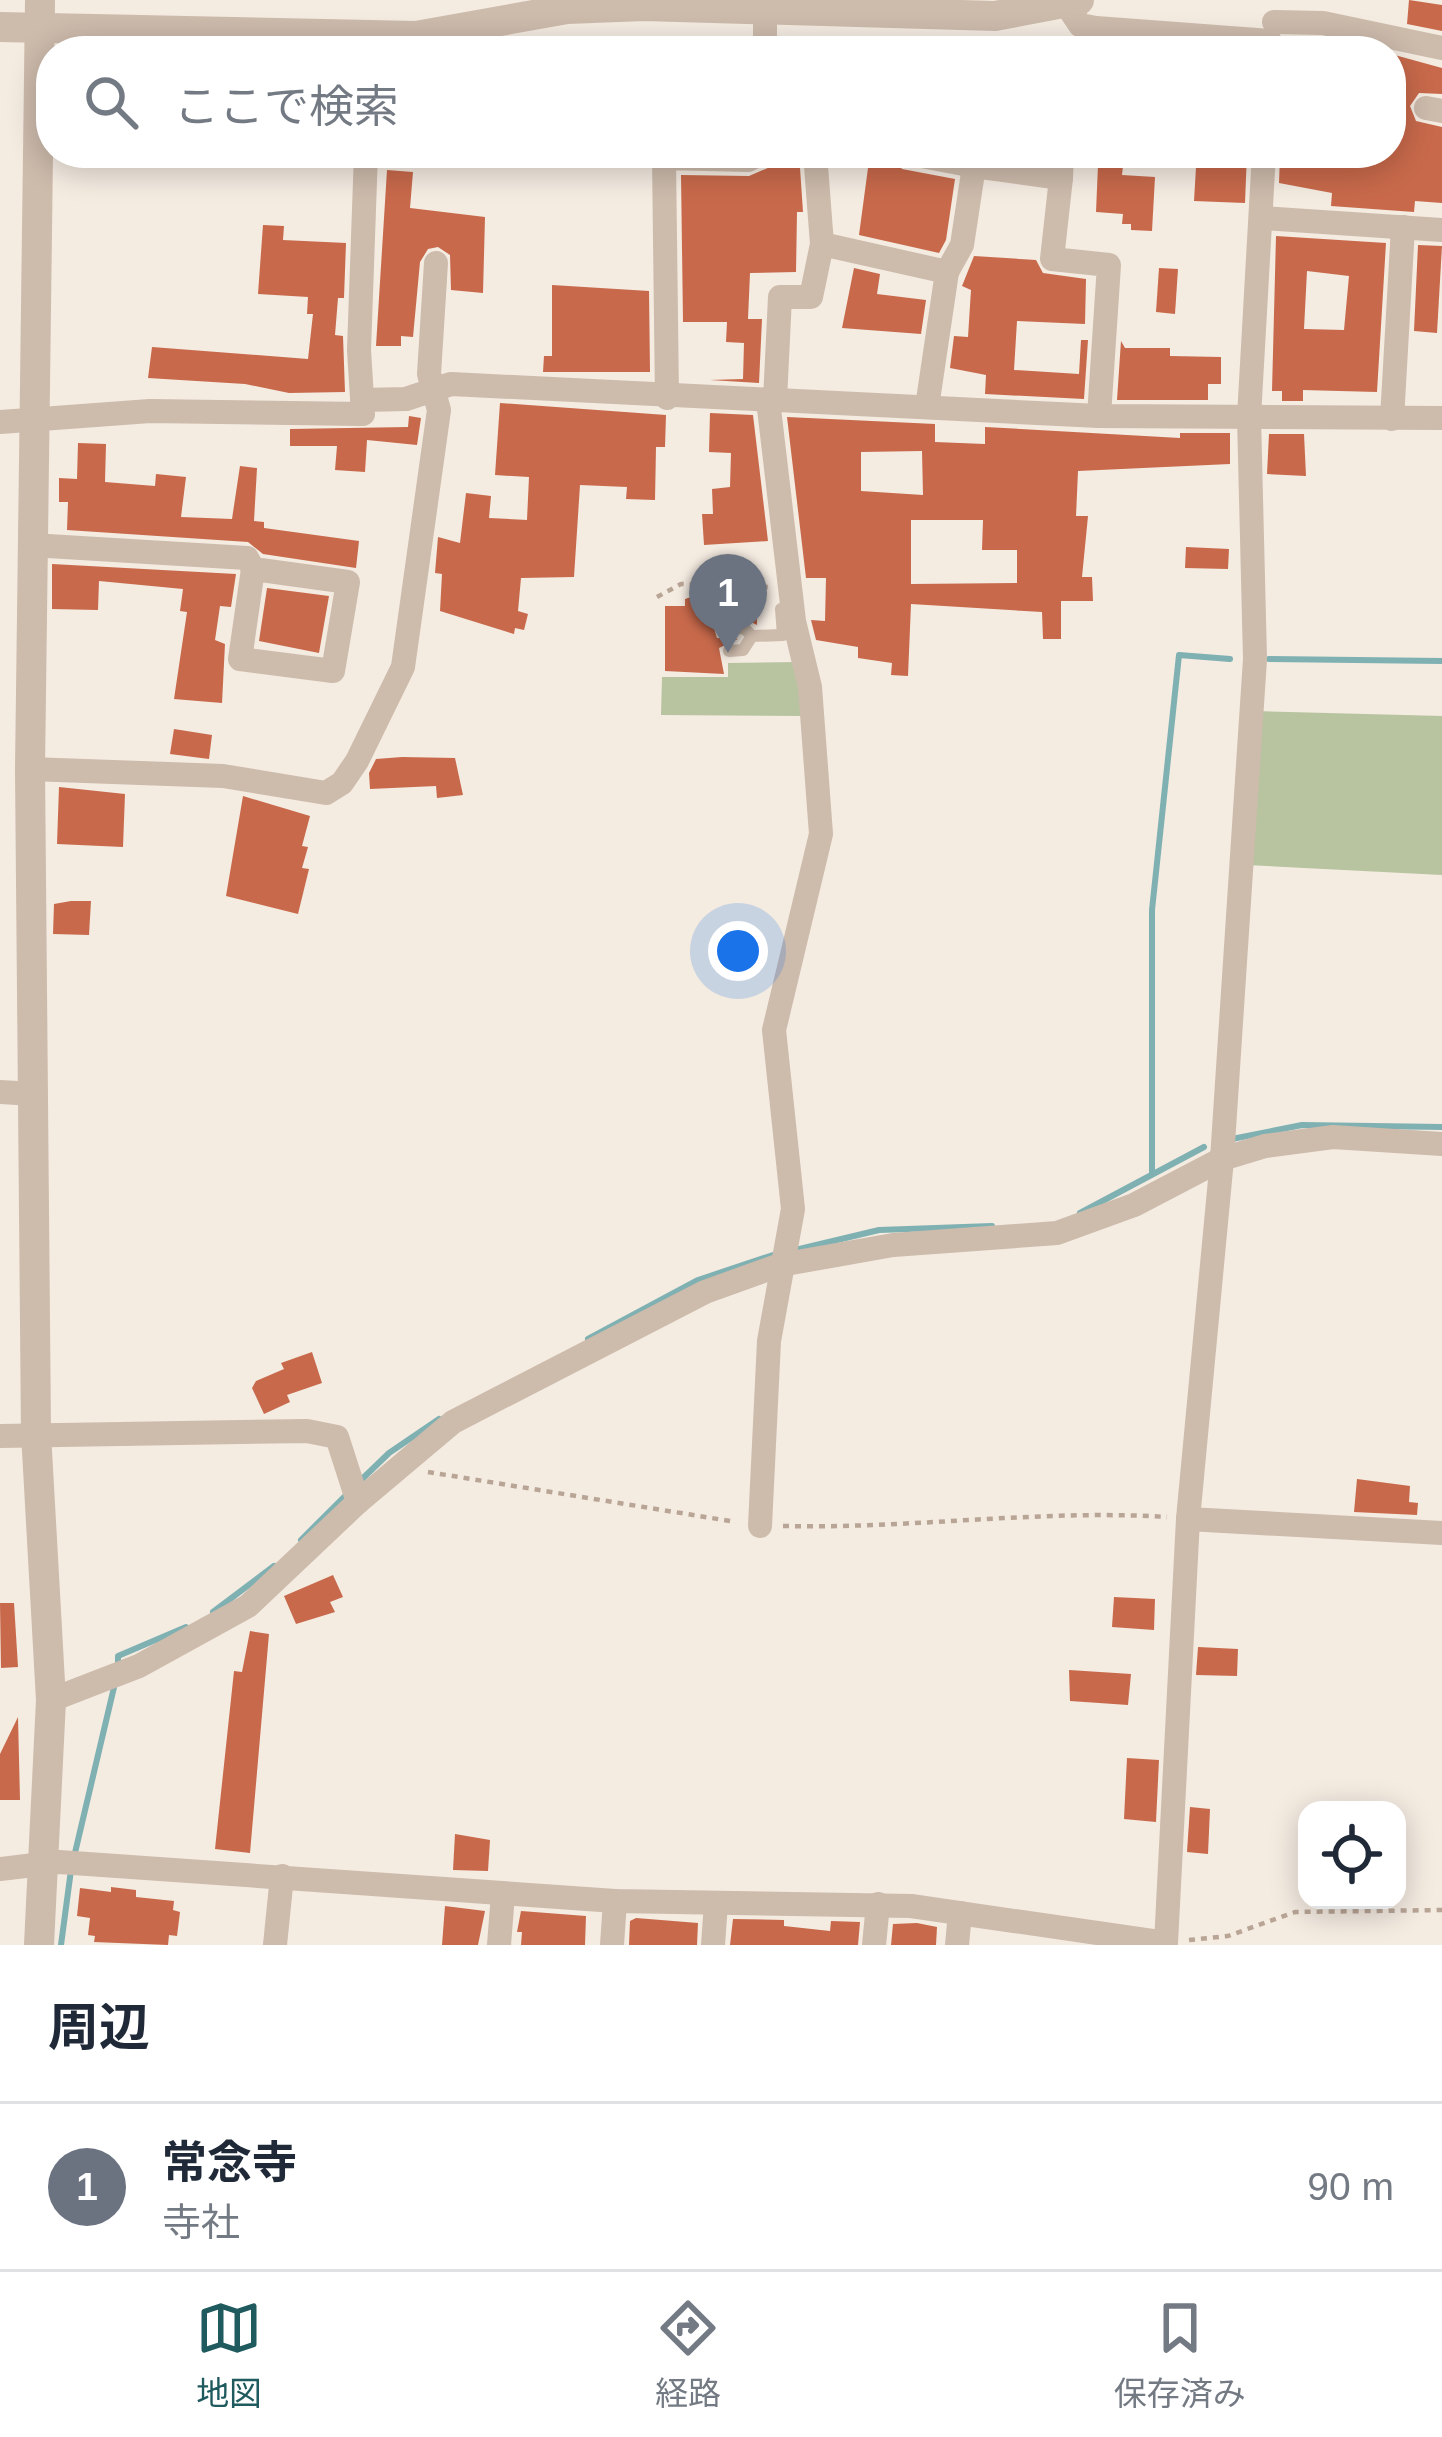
<!DOCTYPE html>
<html lang="ja">
<head>
<meta charset="utf-8">
<style>
	:root { --surface:#fff; --page:#f6f6f7; --text:#1f2937; --muted:#747a83; --line:#e0e1e3; --accent:#1f5a5e }
	body { margin:0; font-family:Helvetica,"Noto Sans JP",sans-serif; background:var(--page); color:var(--text) }
	.controls { position:absolute; right:36px; bottom:36px; display:grid; overflow:hidden; border-radius:24px; box-shadow:0 6px 30px #0003 }
	.controls button { width:108px; height:108px; display:grid; place-items:center; padding:0; border:0; border-bottom:3px solid var(--line); background:var(--surface); color:var(--text); font:60px sans-serif }
	.you { position:absolute; left:738px; top:951px; width:42px; height:42px; margin:-30px; border:9px solid #fff; border-radius:50%; background:#1a73e8; box-shadow:0 0 0 18px #1a73e833 }
	.badge { display:grid; place-items:center; width:78px; height:78px; border-radius:50%; background:var(--accent); color:#fff; font-size:39px; font-weight:700 }
	.pin { position:absolute; translate:-50% -99px; filter:drop-shadow(0 3px 6px #0008) }
	.pin::after { content:''; position:absolute; top:63px; width:42px; height:36px; background:inherit; clip-path:polygon(0 0,100% 0,50% 100%) }
	.list { margin:0; padding:0; list-style:none }
	h2 { display:flex; justify-content:space-between; align-items:center; height:156px; margin:0; padding:0 48px; font-size:51px }
	h2 small { font-size:39px; font-weight:400; color:var(--muted) }
	.list li { display:grid; grid-template-columns:78px 1fr auto; gap:36px; align-items:center; box-sizing:border-box; height:168px; padding:0 48px; border-top:3px solid var(--line) }
	.list b { display:block; font-size:45px; white-space:nowrap }
	.list p { margin:0; font-size:39px; white-space:nowrap; color:var(--muted) }
	.list em { font-size:39px; font-style:normal; color:var(--muted) }
	.icon { flex:none; width:66px; height:66px; fill:none; stroke:currentColor; stroke-width:2; stroke-linecap:round; stroke-linejoin:round }
	.map { position:relative; flex:none; width:1442px; height:1945px; overflow:hidden }
	.search { position:absolute; background:var(--surface); box-shadow:0 6px 30px #0003; left:36px; right:36px; top:36px; height:132px; display:flex; align-items:center; gap:30px; box-sizing:border-box; padding:0 42px; border-radius:48px; color:var(--muted); font-size:45px }
	.sheet { height:324px; background:var(--surface) }
	nav { display:flex; justify-content:space-around; align-items:center; box-sizing:border-box; height:168px; border-top:3px solid var(--line); background:var(--surface); font-size:33px; color:var(--muted) }
	nav a { display:grid; justify-items:center; gap:6px }
	nav .on { color:var(--accent) }
	.map>svg:first-child { display:block }
	.green { fill:#b8c4a0 }
	.lines { fill:none; stroke-linecap:round; stroke-linejoin:round }
	.stream { stroke:#7fb0b2; stroke-width:6 }
	.building { fill:#c8694b; fill-rule:evenodd }
	.path { stroke:#b9a596; stroke-width:4.5; stroke-dasharray:6 6; stroke-linecap:butt }
	.service { stroke:#cdbbac; stroke-width:12 }
	.minor { stroke:#cdbbac; stroke-width:24 }
	.tertiary { stroke:#cdbbac; stroke-width:30 }
</style>
</head>
<body>
<div class="map">
<svg width="1442" height="1945" viewBox="0 0 1442 1945">
	<rect width="100%" height="100%" fill="#f4ebe1"/>
	<g class="green">
		<polygon points="799,662 803,716 661,715 662,677 728,677 728,663"/>
		<polygon points="1255,711 1442,716 1442,875 1247,865"/>
	</g>
	<g class="lines">
		<g class="stream">
			<polyline points="1269,659 1442,661"/>
			<polyline points="1232,1139 1302,1125 1442,1127"/>
			<polyline points="1152,1174 1152,910 1179,655 1230,659"/>
			<polyline points="1080,1213 1204,1147"/>
			<polyline points="791,1251 879,1230 992,1226"/>
			<polyline points="588,1339 698,1280 773,1255"/>
			<polyline points="360,1481 389,1453 439,1419"/>
			<polyline points="301,1540 347,1494"/>
			<polyline points="213,1612 274,1566"/>
			<polyline points="118,1665 118,1656 186,1627"/>
			<polyline points="74,1857 115,1683"/>
			<polyline points="61,1945 71,1870"/>
		</g>
	</g>
	<g class="building">
		<polygon points="1409,0 1442,5 1442,31 1407,24"/>
		<polygon points="1391,54 1442,68 1442,94 1419,93 1410,106 1416,121 1442,127 1442,203 1415,201 1414,212 1331,206 1332,193 1279,183 1280,154 1347,163 1348,153 1391,153"/>
		<polygon points="778,153 799,153 803,212 797,212 796,272 750,273 748,319 762,319 759,383 710,380 743,379 744,343 726,342 727,322 683,322 681,175 749,176 770,167"/>
		<polygon points="870,153 890,153 902,169 955,179 946,240 939,253 859,235"/>
		<polygon points="1231,153 1247,153 1245,203 1194,201 1196,167 1230,168"/>
		<polygon points="1098,165 1123,166 1122,175 1155,177 1152,231 1131,230 1131,224 1122,224 1123,214 1096,212"/>
		<polygon points="387,170 413,172 410,208 485,217 483,293 451,290 450,255 438,247 428,249 420,262 413,337 401,336 401,346 376,346"/>
		<polygon points="263,225 284,226 283,240 346,243 344,298 338,298 335,335 343,336 345,392 289,393 245,384 148,378 152,347 308,359 313,314 307,314 308,297 258,294"/>
		<path d="M1276 236 1386 243 1377 392 1303 390V401H1282V391H1272ZM1307 271 1349 276 1344 330 1304 329Z"/>
		<polygon points="1418,245 1442,246 1437,333 1414,331"/>
		<polygon points="974,256 1036,260 1043,273 1086,279 1085,324 1017,321 1014,370 1079,374 1081,340 1088,340 1084,399 985,394 986,375 950,368 954,336 968,337 971,290 962,286"/>
		<polygon points="854,268 880,274 877,294 926,300 921,334 842,328"/>
		<polygon points="1159,268 1178,269 1175,314 1156,312"/>
		<polygon points="552,285 649,291 650,372 543,372 544,356 552,356"/>
		<polygon points="1121,341 1125,348 1170,348 1170,356 1221,357 1221,384 1208,384 1208,400 1117,400"/>
		<polygon points="500,403 666,415 665,447 656,447 655,500 626,499 627,487 580,485 574,577 521,578 518,611 528,614 524,630 515,628 514,634 440,611 442,574 435,573 438,537 460,543 466,493 491,496 489,518 527,520 529,477 495,475"/>
		<polygon points="710,413 753,415 768,541 704,545 702,514 713,514 712,489 730,487 731,453 709,452"/>
		<polygon points="409,416 421,418 417,445 367,440 365,472 335,470 337,446 290,446 290,429 408,427"/>
		<path d="M787 417 935 424V442L985 444V427L1180 438V433H1230V464L1078 471 1076 516H1088L1082 577H1092L1093 601H1061V639H1043L1042 612 911 604 908 676 891 675 892 663 858 658V647L816 640 811 620 825 621 826 578H806ZM922 451 923 495 861 491V452ZM911 520H983L982 550H1017V583L911 584Z"/>
		<polygon points="1269,434 1304,434 1306,476 1267,474"/>
		<polygon points="78,443 106,444 105,482 155,486 156,474 186,477 181,517 232,519 240,466 257,468 254,521 264,522 264,528 359,541 356,568 263,554 248,542 67,530 68,502 59,502 59,478 77,479"/>
		<polygon points="1186,547 1229,549 1228,569 1185,568"/>
		<polygon points="52,564 236,574 231,607 220,606 215,640 225,644 222,703 174,699 187,612 180,611 183,589 99,581 98,610 52,609"/>
		<polygon points="267,588 329,596 319,653 259,641"/>
		<polygon points="694,596 757,598 757,625 743,618 721,619 713,625 717,638 738,639 719,648 724,674 665,671 665,606 685,606 685,599"/>
		<polygon points="174,729 212,735 209,759 170,754"/>
		<polygon points="402,757 455,758 463,795 437,798 436,786 370,789 369,773 376,759"/>
		<polygon points="59,787 125,794 123,847 57,844"/>
		<polygon points="243,796 310,816 302,846 308,847 302,868 309,869 298,914 226,896"/>
		<polygon points="71,901 91,901 89,935 53,934 54,904"/>
		<polygon points="312,1352 322,1383 287,1395 290,1402 264,1414 252,1388 256,1381 284,1369 281,1363"/>
		<polygon points="1357,1479 1410,1486 1409,1502 1418,1503 1417,1515 1354,1512"/>
		<polygon points="333,1575 343,1597 330,1602 335,1612 296,1624 284,1596"/>
		<polygon points="1114,1597 1155,1599 1154,1630 1112,1627"/>
		<polygon points="0,1603 14,1603 18,1667 1,1668"/>
		<polygon points="250,1631 269,1634 250,1853 215,1849 234,1671 242,1672"/>
		<polygon points="1198,1647 1238,1649 1237,1676 1196,1675"/>
		<polygon points="1069,1670 1131,1674 1128,1705 1070,1701"/>
		<polygon points="18,1717 20,1800 0,1800 0,1754"/>
		<polygon points="1127,1758 1159,1760 1156,1822 1124,1819"/>
		<polygon points="1190,1807 1210,1809 1208,1854 1187,1852"/>
		<polygon points="455,1834 490,1840 488,1871 453,1870"/>
		<polygon points="111,1887 136,1890 136,1897 174,1901 173,1910 180,1912 177,1936 169,1935 168,1945 94,1942 95,1936 88,1935 90,1918 77,1916 80,1888 111,1892"/>
		<polygon points="445,1906 485,1911 478,1945 442,1945"/>
		<polygon points="521,1911 586,1916 585,1945 521,1945 522,1932 517,1932"/>
		<polygon points="636,1918 698,1923 697,1945 629,1945 630,1921"/>
		<polygon points="733,1919 784,1920 784,1926 830,1931 831,1921 860,1922 858,1945 730,1945"/>
		<polygon points="917,1923 937,1927 936,1945 891,1945 893,1924"/>
	</g>
	<g class="lines">
		<g class="path">
			<polyline points="657,597 681,584 768,587"/>
			<polyline points="428,1472 736,1522"/>
			<path d="M783 1526C912 1529 1040 1509 1167 1517"/>
			<polyline points="1189,1940 1228,1936 1295,1912 1442,1910"/>
		</g>
		<g class="service">
			<polyline points="723,629 744,628 752,636"/>
			<polyline points="729,651 743,650 752,636 783,635 781,609"/>
		</g>
		<g class="minor">
			<polyline points="1066,4 1080,25 1096,28 1270,41"/>
			<polyline points="1274,22 1323,23 1442,48"/>
			<polyline points="765,51 765,11"/>
			<polyline points="1426,108 1442,111"/>
			<polyline points="815,153 822,244"/>
			<polyline points="906,153 974,166"/>
			<polyline points="1061,178 1052,259 1109,265 1099,416"/>
			<polyline points="1261,218 1442,230"/>
			<polyline points="667,398 664,158 748,160 762,153"/>
			<polyline points="363,400 406,399 451,384 1099,416 1442,418"/>
			<polyline points="775,400 780,297 811,297 822,244 947,272 962,245 974,166 1061,178 1062,153"/>
			<polyline points="927,407 947,272"/>
			<polyline points="1392,419 1403,227"/>
			<polyline points="0,422 150,411 363,414 359,350 366,153"/>
			<polyline points="31,545 247,558 253,569 240,659 333,671 348,582 253,569"/>
			<polyline points="30,769 223,776 326,793 342,783 357,761 403,667 439,410 429,374 436,263"/>
			<polyline points="0,1092 34,1094"/>
			<polyline points="0,1436 307,1431 337,1437 358,1502"/>
			<polyline points="1188,1519 1442,1533"/>
			<polyline points="760,1526 769,1341 793,1209 774,1030 821,834 810,687 794,621 768,400"/>
			<polyline points="51,1700 139,1666 248,1606 358,1502 453,1422 705,1292 780,1265 893,1245 1057,1233 1134,1205 1222,1159 1265,1146 1333,1137 1442,1144"/>
			<polyline points="0,1869 59,1862 615,1901 911,1906 1166,1943 1188,1519 1222,1159 1255,659 1249,417 1264,153"/>
			<polyline points="275,1945 282,1876"/>
			<polyline points="499,1945 503,1894"/>
			<polyline points="612,1945 615,1901"/>
			<polyline points="713,1945 716,1903"/>
			<polyline points="874,1945 878,1904"/>
			<polyline points="957,1945 960,1913"/>
		</g>
		<g class="tertiary">
			<polyline points="0,27 416,36 567,9 644,6 995,16 1079,0"/>
			<polyline points="39,1945 51,1700 36,1433 30,769 40,0"/>
		</g>
	</g>
</svg>
<div class="controls">
<button><svg class="icon" aria-label="locate" viewBox="0 0 24 24"><circle cx="12" cy="12" r="6"/><path d="M12 2v4M12 18v4M2 12h4M18 12h4"/></svg></button>
</div>
<div class="you"></div>
<div class="pin badge" style="left:728px;top:653px;background:#6b7280">1</div>
<div class="search"><svg class="icon" aria-label="search" viewBox="0 0 24 24"><circle cx="10" cy="10" r="6"/><path d="M15 15l6 6"/></svg>ここで検索</div>
</div>
<section class="sheet">
<h2>周辺<small></small></h2>
<ul class="list">
<li><span class="badge" style="background:#6b7280">1</span><div><b>常念寺</b><p>寺社</p></div><em>90 m</em></li>
</ul>
</section>
<nav>
<a class="on"><svg class="icon" aria-label="map" viewBox="0 0 24 24"><path d="M3 6l6-2 6 2 6-2v14l-6 2-6-2-6 2zM9 4v14M15 6v14"/></svg>地図</a>
<a><svg class="icon" aria-label="directions" viewBox="0 0 24 24"><path d="M12 3l9 9-9 9-9-9zM9 14v-3h6M13 9l2 2-2 2"/></svg>経路</a>
<a><svg class="icon" aria-label="saved" viewBox="0 0 24 24"><path d="M7 4h10v16l-5-4-5 4z"/></svg>保存済み</a>
</nav>
</body>
</html>
